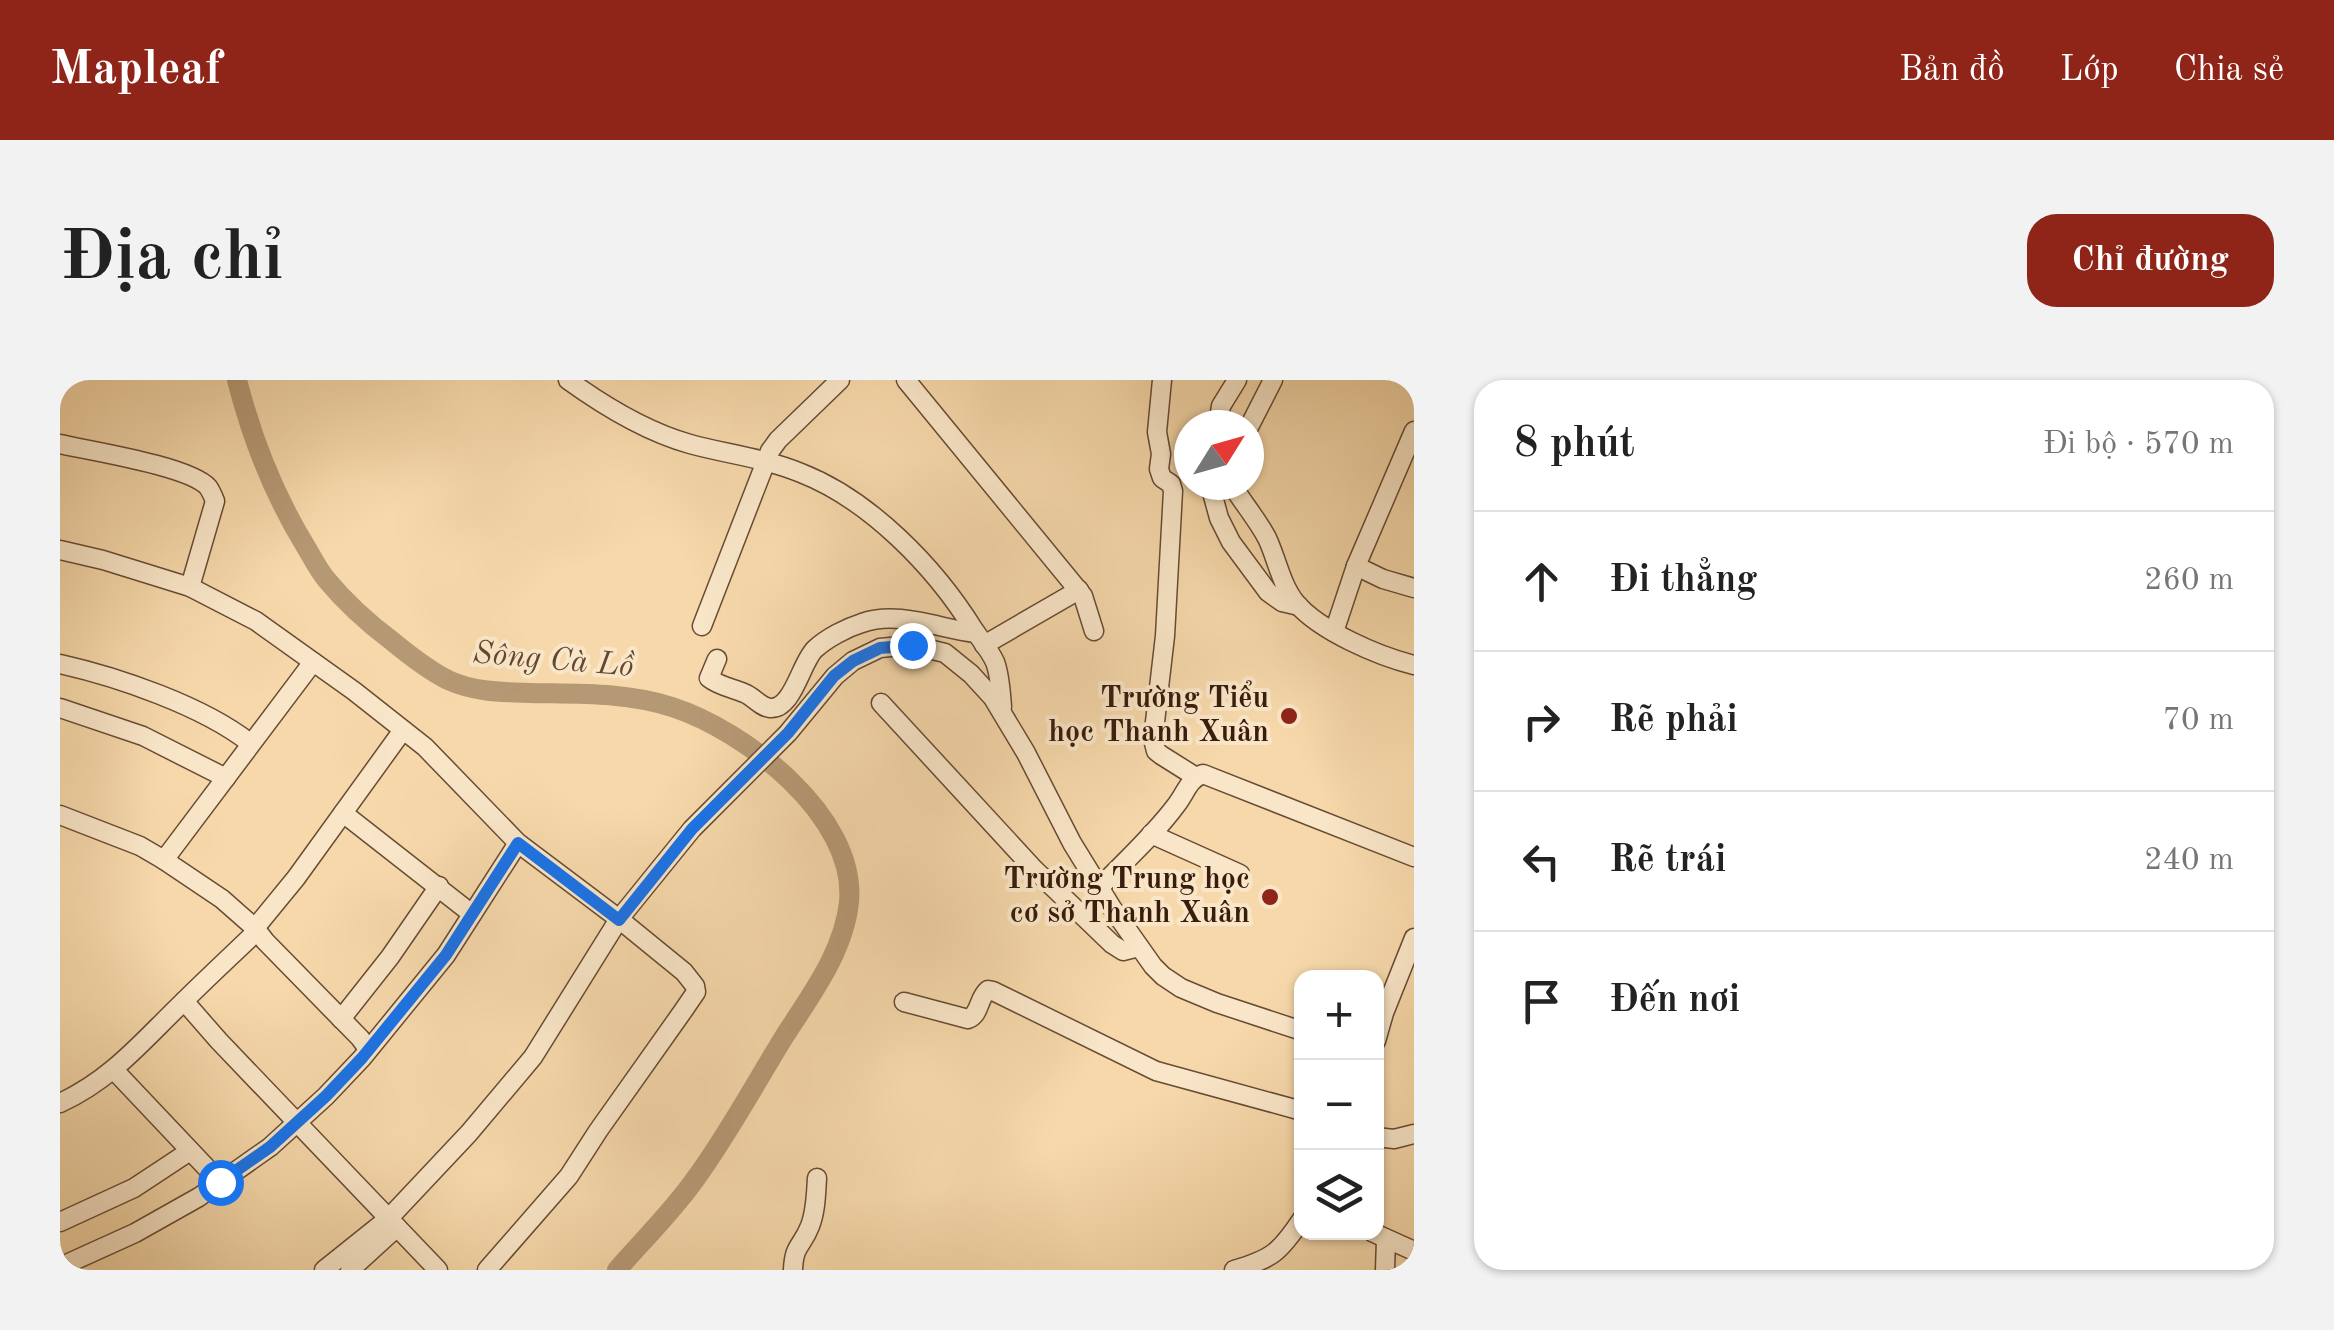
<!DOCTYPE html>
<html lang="vi">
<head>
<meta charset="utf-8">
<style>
	:root { --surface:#fff; --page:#f2f2f2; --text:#222; --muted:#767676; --line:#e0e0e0; --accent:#8f2418 }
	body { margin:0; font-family:"Old Standard TT",serif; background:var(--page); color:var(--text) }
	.controls { position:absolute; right:30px; bottom:30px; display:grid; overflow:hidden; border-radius:20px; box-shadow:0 2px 8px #0004 }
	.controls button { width:90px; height:90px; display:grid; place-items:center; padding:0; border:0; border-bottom:2px solid var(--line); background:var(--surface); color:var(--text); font:50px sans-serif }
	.compass { position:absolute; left:1114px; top:30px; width:90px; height:90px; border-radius:50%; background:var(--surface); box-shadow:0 2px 8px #0004; rotate:53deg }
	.stop { position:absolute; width:30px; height:30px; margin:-22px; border:8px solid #1a73e8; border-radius:50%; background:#fff }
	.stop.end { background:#1a73e8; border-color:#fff; box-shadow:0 2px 10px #0008 }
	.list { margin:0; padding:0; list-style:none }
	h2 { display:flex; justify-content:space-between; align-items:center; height:130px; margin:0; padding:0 40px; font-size:42px }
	h2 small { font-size:32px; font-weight:400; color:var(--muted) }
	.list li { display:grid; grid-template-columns:65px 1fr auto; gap:30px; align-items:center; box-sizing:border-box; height:140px; padding:0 40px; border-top:2px solid var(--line) }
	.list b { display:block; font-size:38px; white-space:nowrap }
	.list em { font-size:32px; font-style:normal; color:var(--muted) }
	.icon { flex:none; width:55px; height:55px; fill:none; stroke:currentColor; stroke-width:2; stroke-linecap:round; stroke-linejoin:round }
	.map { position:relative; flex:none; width:1354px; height:890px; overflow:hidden; border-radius:30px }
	header { display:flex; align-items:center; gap:60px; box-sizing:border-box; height:140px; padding:0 50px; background:var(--accent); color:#fff }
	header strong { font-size:48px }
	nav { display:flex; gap:55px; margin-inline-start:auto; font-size:35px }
	.intro { display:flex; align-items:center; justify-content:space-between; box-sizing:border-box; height:240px; padding:0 60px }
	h1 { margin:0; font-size:70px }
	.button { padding:25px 45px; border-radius:30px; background:var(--accent); color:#fff; font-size:35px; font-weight:700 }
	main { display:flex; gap:60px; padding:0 60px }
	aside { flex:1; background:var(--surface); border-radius:30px; box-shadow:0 2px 8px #0004 }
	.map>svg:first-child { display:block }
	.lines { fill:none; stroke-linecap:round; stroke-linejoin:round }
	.river { stroke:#b59874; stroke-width:20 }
	.minor-casing { stroke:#684b34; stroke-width:21 }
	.minor { stroke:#f9e6c8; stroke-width:18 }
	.route { stroke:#1a73e8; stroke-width:12 }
	.poi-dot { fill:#8f2418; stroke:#f9e6c8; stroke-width:4 }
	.labels { text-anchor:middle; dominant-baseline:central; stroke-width:8; stroke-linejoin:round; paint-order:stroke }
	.poi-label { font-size:30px; font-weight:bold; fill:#381c0c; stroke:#f9e6c8; text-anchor:end }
	.water-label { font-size:32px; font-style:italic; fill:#644730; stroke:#f9e6c8 }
</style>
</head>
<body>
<header>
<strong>Mapleaf</strong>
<nav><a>Bản đồ</a><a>Lớp</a><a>Chia sẻ</a></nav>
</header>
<div class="intro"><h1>Địa chỉ</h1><a class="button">Chỉ đường</a></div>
<main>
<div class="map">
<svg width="1354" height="890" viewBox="0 0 1354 890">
	<rect width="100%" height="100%" fill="#f6d8aa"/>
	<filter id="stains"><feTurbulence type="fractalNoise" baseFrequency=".002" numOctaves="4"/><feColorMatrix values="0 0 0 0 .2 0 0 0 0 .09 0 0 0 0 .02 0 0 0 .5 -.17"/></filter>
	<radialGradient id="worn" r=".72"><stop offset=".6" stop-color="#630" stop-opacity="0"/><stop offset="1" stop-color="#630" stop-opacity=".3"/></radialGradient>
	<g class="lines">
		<path class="river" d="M177 0C192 59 214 115 246 167 252 177 258 189 266 199 285 222 308 243 332 261 349 275 368 290 388 300 414 312 441 312 469 313 518 314 565 312 612 327 684 350 797 436 789 522 784 572 750 616 724 657 695 704 668 754 636 798 613 831 583 860 557 890"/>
		<defs>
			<g id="minor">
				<path d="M508 0C544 26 587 52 630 64 666 74 705 78 741 93 810 120 875 187 914 250 921 260 930 271 935 282 940 295 941 314 942 327"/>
				<polyline points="846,0 1023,216 1034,251"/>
				<polyline points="1102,0 1097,52 1101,74 1099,89 1102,98 1111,104 1113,111 1105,256 1093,359 1096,371 1101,375 1136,397"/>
				<polyline points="1158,45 1161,26 1177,0"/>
				<polyline points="1189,47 1213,0"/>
				<path d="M0 64C30 71 129 86 148 107 151 111 153 116 155 121L130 207"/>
				<polyline points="1150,105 1159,138 1171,162 1208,212 1222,222 1239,226"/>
				<path d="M1172 105C1183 123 1197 139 1207 158 1217 179 1221 205 1236 223 1260 251 1318 276 1354 285"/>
				<polyline points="0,170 43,180 130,207 196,241 294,311 365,367 458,463 559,539 624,592 635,606 636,612 623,631 538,751 509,796 427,890"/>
				<polyline points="1296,186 1323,199 1354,208"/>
				<polyline points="642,246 710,71 718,60 780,0"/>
				<polyline points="1274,252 1296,186 1354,51"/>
				<polyline points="924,265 1019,210"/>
				<path d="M657 279 649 298C659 306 672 308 684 313 693 316 700 327 710 328 733 330 741 282 755 269 767 258 786 248 802 243 838 230 880 249 916 253"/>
				<path d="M0 284C58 297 143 326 190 363"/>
				<polyline points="821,323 974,489 1052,564 1063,571 1079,567"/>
				<polyline points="0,328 83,356 166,398"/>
				<polyline points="283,433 412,534"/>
				<polyline points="0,435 80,466 104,480 162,519 195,548 205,561 300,658 308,669"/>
				<polyline points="1091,454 1180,494"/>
				<polyline points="104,480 253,282"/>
				<path d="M1040 507C1066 480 1095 454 1117 424 1126 412 1129 399 1143 394L1354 477"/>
				<polyline points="195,548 236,498 343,350"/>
				<polyline points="124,621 159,661 378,890"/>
				<path d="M844 622 908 639C920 635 918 618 928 610L933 611 1096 691 1242 731"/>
				<polyline points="281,639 330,577 379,506"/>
				<polyline points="1316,661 1324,633 1354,558"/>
				<polyline points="54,690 160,802"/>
				<path d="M0 723C50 700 80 664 119 626 144 601 171 576 197 551"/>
				<polyline points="1316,757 1334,759 1354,754"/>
				<polyline points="0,842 74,808 130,771"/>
				<polyline points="1312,852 1354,871"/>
				<polyline points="0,887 75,853 139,817 210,767 266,716 302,678 386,575 458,463"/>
				<polyline points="264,890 329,838 409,753 473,677 559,539 632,449 728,353 775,296 793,281 820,268 852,265 885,273 911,294 933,318 966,373 1012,463 1052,528 1093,586 1103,596 1121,608 1157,623 1242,651"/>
				<polyline points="290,890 337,847"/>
				<path d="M733 890C734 864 742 867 750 846 756 831 756 813 757 798"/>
				<path d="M1174 890C1212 879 1220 872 1242 839"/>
				<polyline points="1325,890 1326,860"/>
			</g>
		</defs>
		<use href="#minor" class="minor-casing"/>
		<use href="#minor" class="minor"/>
	</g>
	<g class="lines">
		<polyline class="route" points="160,802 210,767 266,716 302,678 386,575 458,463 559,540 632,449 728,353 774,296 793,281 820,268 852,265"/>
	</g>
	<g class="poi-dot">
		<circle cx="1229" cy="336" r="10"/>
		<circle cx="1210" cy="517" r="10"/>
	</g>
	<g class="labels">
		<g class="poi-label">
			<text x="1209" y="319">Trường Tiểu<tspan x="1209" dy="34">học Thanh Xuân</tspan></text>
			<text x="1190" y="500">Trường Trung học<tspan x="1190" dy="34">cơ sở Thanh Xuân</tspan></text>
		</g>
		<g class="water-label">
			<text transform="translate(493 281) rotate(5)">Sông Cà Lồ</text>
		</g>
	</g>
	<rect width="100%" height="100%" filter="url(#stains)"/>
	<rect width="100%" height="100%" fill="url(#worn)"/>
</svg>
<div class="controls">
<button>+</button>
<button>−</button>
<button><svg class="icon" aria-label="layers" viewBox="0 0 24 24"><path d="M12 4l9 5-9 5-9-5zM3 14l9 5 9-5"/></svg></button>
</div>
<svg class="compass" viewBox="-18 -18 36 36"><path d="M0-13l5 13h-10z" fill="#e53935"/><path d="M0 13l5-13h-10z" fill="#767676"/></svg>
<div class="stop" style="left:160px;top:802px"></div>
<div class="stop end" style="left:852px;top:265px"></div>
</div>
<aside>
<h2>8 phút<small>Đi bộ · 570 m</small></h2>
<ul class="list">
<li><svg class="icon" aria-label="ahead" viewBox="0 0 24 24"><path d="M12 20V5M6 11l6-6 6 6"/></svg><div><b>Đi thẳng</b></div><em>260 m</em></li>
<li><svg class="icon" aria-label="right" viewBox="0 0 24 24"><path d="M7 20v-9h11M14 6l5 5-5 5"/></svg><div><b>Rẽ phải</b></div><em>70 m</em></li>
<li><svg class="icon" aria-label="left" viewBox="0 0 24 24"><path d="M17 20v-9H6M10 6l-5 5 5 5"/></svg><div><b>Rẽ trái</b></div><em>240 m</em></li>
<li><svg class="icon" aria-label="arrive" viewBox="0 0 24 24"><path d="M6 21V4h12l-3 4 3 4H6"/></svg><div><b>Đến nơi</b></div></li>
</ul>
</aside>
</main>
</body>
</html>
